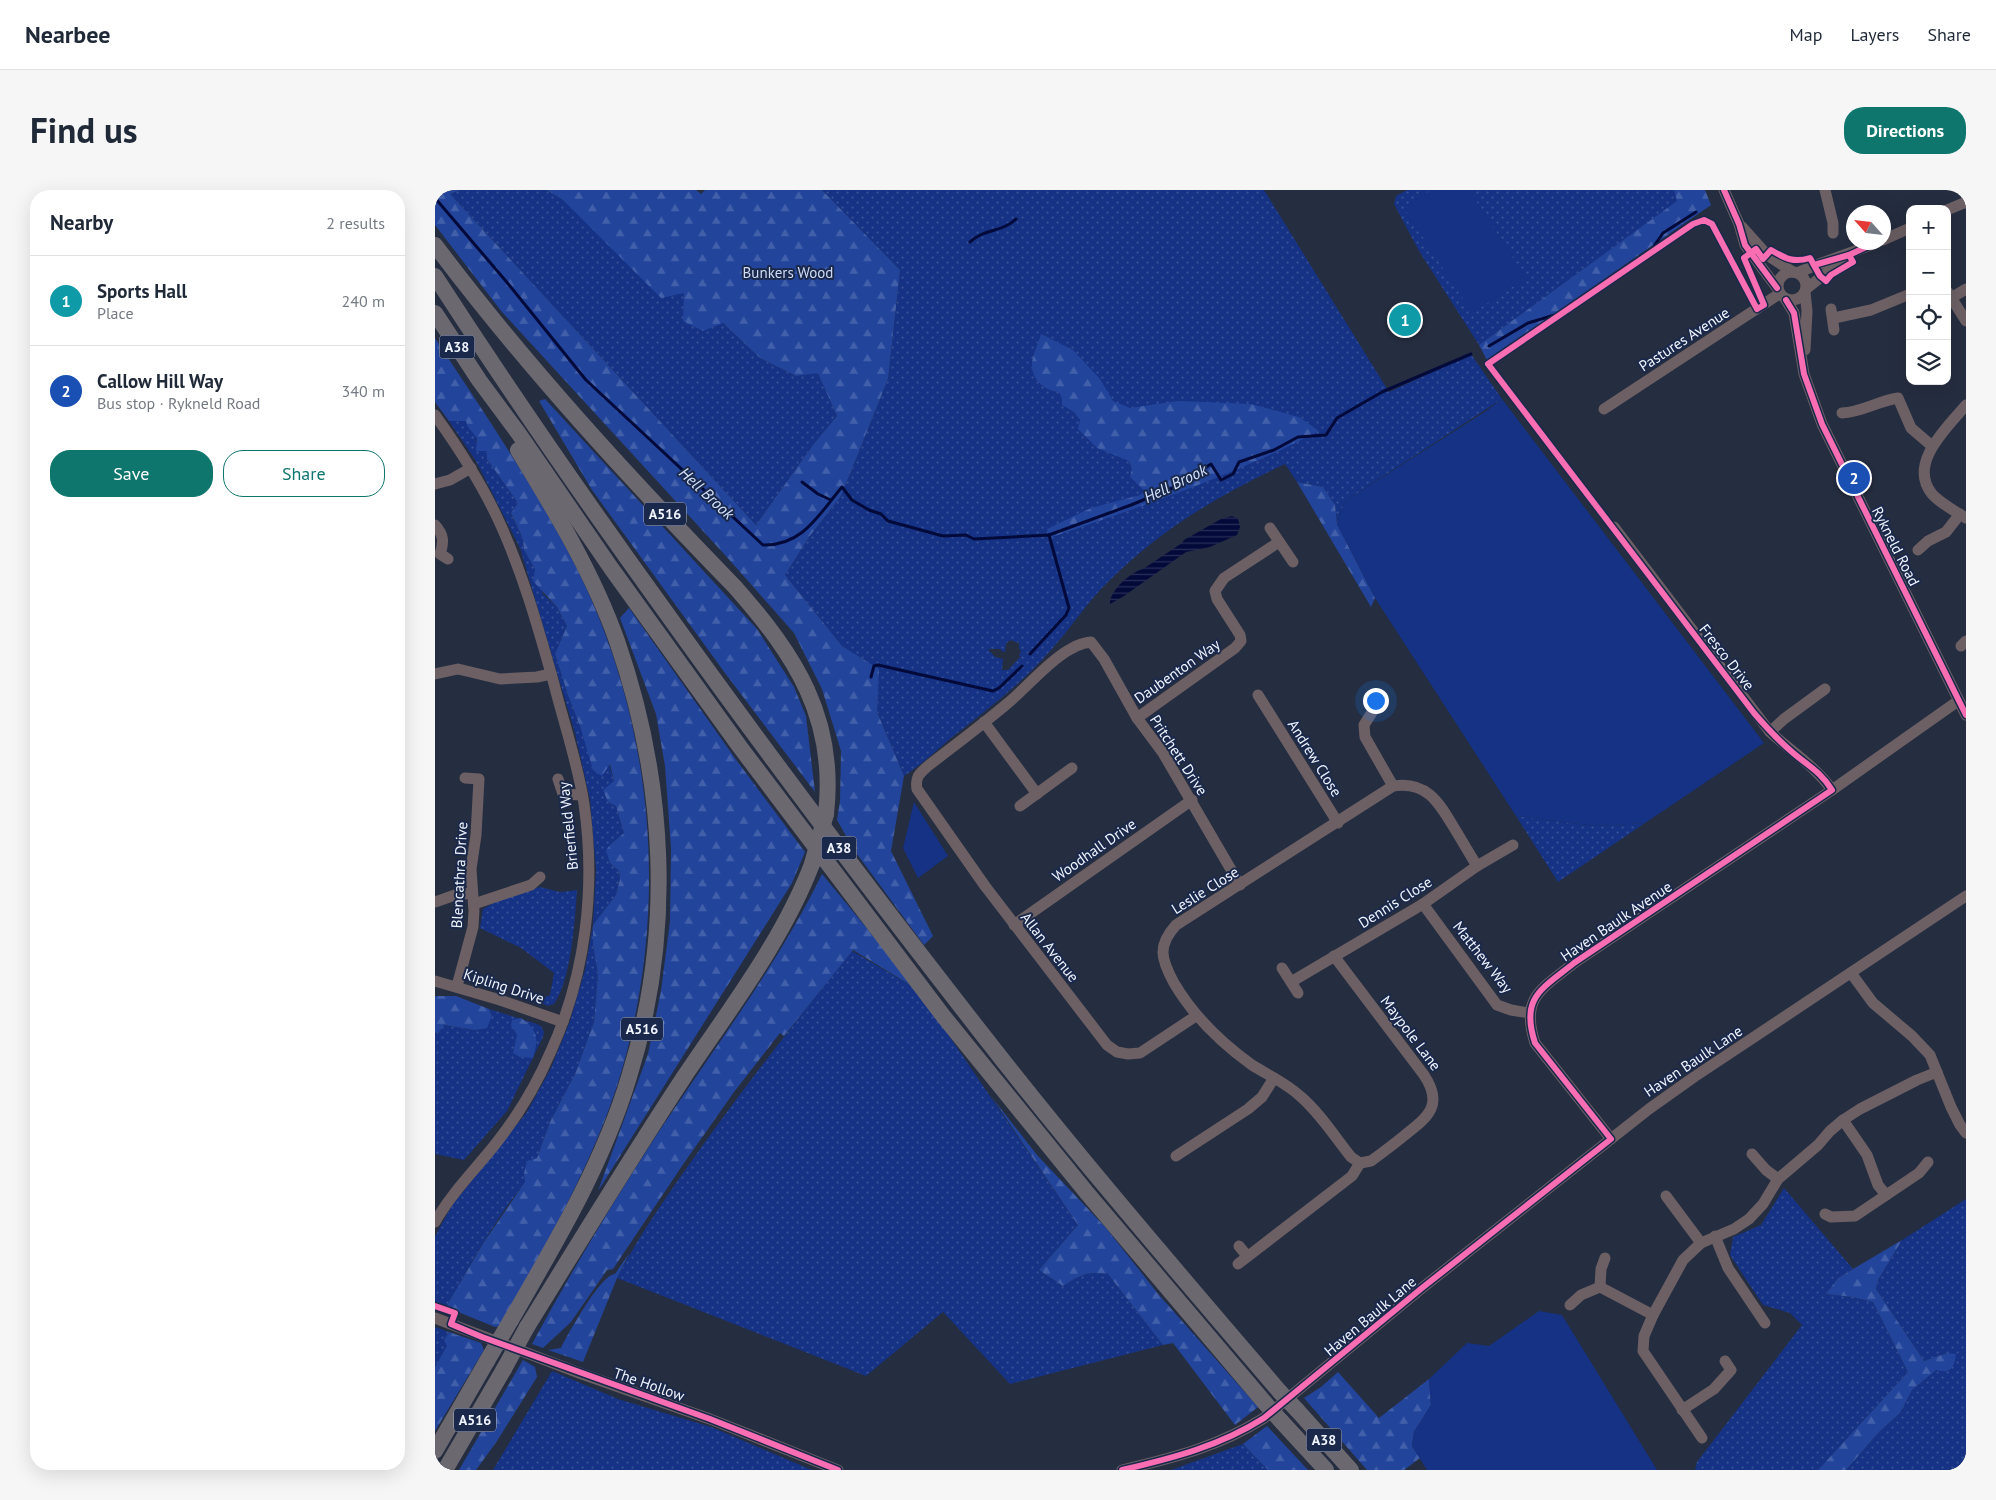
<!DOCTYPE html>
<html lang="en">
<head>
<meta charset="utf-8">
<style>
	:root { --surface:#fff; --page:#f6f6f7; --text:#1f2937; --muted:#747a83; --line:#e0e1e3; --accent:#0f766e }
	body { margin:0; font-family:"PT Sans",sans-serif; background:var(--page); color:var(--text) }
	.controls { position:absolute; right:15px; top:15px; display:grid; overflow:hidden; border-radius:10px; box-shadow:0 5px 20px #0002 }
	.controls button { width:45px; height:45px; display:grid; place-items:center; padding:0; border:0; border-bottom:1px solid var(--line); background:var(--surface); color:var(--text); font:25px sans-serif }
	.compass { position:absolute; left:1411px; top:15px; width:45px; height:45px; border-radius:50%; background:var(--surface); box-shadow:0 5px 20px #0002; rotate:297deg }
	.you { position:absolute; left:940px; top:510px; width:18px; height:18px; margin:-12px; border:4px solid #fff; border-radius:50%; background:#1a73e8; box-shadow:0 0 0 8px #1a73e833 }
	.badge { display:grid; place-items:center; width:32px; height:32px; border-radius:50%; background:var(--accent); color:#fff; font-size:16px; font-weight:700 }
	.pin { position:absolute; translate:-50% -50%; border:2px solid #fff; box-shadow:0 1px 5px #0006 }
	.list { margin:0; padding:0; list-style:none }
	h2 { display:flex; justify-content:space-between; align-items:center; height:65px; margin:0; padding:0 20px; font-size:21px }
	h2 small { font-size:16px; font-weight:400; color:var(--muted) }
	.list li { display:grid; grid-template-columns:32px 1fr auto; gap:15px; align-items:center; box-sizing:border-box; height:90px; padding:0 20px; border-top:1px solid var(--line) }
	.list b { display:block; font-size:19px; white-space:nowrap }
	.list p { margin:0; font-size:16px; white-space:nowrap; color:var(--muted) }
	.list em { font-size:16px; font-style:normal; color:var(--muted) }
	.actions { display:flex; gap:10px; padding:15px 20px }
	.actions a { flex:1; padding:11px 0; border:1px solid var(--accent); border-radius:20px; text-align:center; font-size:18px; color:var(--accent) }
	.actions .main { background:var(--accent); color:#fff }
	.icon { flex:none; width:28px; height:28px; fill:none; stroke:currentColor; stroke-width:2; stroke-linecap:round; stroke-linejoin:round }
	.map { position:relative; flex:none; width:1531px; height:1280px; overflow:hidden; border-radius:20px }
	header { display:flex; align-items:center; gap:30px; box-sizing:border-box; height:70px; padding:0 25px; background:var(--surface); border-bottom:1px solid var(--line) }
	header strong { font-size:24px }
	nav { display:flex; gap:28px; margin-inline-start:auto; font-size:18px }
	.intro { display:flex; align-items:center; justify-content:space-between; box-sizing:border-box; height:120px; padding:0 30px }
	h1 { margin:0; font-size:35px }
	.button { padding:12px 22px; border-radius:20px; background:var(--accent); color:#fff; font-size:18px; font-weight:700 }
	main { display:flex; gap:30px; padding:0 30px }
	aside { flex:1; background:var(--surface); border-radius:20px; box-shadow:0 5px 20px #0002 }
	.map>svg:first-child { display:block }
	.grass { fill:url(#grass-dots); fill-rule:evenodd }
	.forest { fill:url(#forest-firs) }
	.green { fill:#153284 }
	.water { fill:url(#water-rules) }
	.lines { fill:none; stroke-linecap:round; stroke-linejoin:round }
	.stream { stroke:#030a3a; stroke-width:3 }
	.minor { stroke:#6c6064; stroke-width:11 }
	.highway { stroke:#6c6870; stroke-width:16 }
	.highway-bridge { stroke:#6c6870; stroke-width:16 }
	.cycleway-casing { stroke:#1a294b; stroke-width:9 }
	.cycleway { stroke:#f96db3; stroke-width:6 }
	.labels { text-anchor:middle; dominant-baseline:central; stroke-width:4; stroke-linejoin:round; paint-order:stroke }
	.shield { fill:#1a294b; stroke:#b0b7c8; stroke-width:1 }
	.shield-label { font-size:14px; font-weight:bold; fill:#f0f4fd }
	.park-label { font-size:15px; fill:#cfdcf6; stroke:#1a294b }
	.street-label { font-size:15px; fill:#f0f4fd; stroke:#1a294b }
	.water-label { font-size:16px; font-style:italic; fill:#d5e2fc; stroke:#1a294b }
</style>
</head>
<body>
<header>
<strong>Nearbee</strong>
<nav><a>Map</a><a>Layers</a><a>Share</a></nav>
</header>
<div class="intro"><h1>Find us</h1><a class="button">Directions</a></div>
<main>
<aside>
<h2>Nearby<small>2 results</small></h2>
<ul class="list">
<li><span class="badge" style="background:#0f9aa8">1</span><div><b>Sports Hall</b><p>Place</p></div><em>240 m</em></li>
<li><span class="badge" style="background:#1a4fb4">2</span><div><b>Callow Hill Way</b><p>Bus stop · Rykneld Road</p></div><em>340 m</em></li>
</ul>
<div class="actions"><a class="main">Save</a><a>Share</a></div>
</aside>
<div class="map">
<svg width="1531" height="1280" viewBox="0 0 1531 1280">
	<defs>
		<pattern id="grass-dots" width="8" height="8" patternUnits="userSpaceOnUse" patternTransform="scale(1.25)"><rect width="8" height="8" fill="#153284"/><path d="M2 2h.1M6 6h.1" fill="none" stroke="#375096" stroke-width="1.8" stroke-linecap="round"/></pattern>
		<pattern id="forest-firs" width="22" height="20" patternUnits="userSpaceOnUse" patternTransform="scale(1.25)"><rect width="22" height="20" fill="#22449b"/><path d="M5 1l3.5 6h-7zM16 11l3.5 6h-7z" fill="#4260aa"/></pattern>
		<pattern id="water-rules" width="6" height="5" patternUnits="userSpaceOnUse" patternTransform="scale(1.25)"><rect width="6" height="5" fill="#030a3a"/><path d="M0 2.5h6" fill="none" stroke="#282e57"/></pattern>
	</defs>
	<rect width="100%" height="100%" fill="#252d40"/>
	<g class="grass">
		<polygon points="25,0 112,0 128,10 288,133 325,168 361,186 383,182 402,226 378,255 321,335 15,4"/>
		<path d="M387 0H829L954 202 1036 164 1067 209 910 311 902 334 900 315 888 297 862 292 850 274C783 306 727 338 674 391 652 412 636 438 616 460 586 494 551 521 516 548 501 561 486 575 469 586L442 522 443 479 407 456 350 385 374 347 406 306 453 189 465 80ZM575 450 584 453V459L586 460 584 466H586L573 480H567L568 469 560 467 553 459H566V461L570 462 571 454Z"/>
		<polygon points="972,0 1239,0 1243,11 1044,155 984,61 959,14 961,6"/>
		<path d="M14 231H31L42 248 41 252 52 260V269L83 313 76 324 88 349 89 360 100 379 108 404 122 417 132 436 120 464 133 505 146 539 174 574 179 591 173 612 181 616 189 643 176 654 175 673 184 681 185 689 181 705 158 735V755L163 784 159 832 140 884 115 932 102 968 89 983 91 992C59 1029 36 1075 11 1117L0 1113V1047L6 1035 18 1014 92 922 116 878 135 831 150 780 158 735 161 680 155 609 140 543 85 358 41 271Z"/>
		<polygon points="1081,626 1161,636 1210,633 1123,692"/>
		<path d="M105 697 125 702 142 700C140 731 136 790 119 814L112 816 103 810 115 805 119 783 86 758 45 738 48 719 67 708Z"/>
		<path d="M417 761 482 799 643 1035 604 1080 628 1096C645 1085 652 1081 673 1084L728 1155 575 1194 508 1122 431 1186 182 1088C204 1045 232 1006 260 966 310 896 363 828 417 761Z"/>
		<polygon points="54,819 99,833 106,836 109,842 108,847 72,921 29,970 0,964 0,843 4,842 8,835 40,840 57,826"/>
		<polygon points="1349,998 1418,1079 1403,1088 1391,1104 1418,1107 1438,1112 1473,1182 1383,1280 1260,1280 1262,1272 1367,1135 1355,1123 1328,1115 1295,1065 1298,1047 1326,1035"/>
		<polygon points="1531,1009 1531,1280 1411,1280 1444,1242 1465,1223 1477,1200 1501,1180 1512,1163 1489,1171 1441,1099 1443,1090 1467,1050"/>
		<polygon points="0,1137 14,1142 9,1150 13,1156 0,1177"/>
		<polygon points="117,1181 183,1209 276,1237 377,1280 58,1280"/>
		<polygon points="808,1254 833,1280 736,1280"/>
	</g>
	<g class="forest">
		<polygon points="0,0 25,0 15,4 321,335 378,255 402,226 383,183 361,186 325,168 288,133 268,141 248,131 249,103 226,108 128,10 112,0 261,0 266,4 270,0 387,0 465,80 453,189 406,306 374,347 350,385 407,456 444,479 442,522 469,586 456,661 498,746 489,755 419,660 402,630 405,611 406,561 387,499 359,443 290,365 67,122 0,35"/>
		<polygon points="1239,0 1270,0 1276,15 1052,170 1044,155 1242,11"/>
		<path d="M606 144 638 160 665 189 678 211 695 218 743 211 816 214 864 227 884 241C798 286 705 317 614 348L612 339 656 318 705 305 710 301 695 287 697 278 694 271 662 258 643 239 645 230 639 222 627 215V208L624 202C610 201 596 189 597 174 597 166 604 152 606 144Z"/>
		<path d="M0 148C49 223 100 297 141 377 222 538 236 729 181 899 153 983 108 1059 66 1136L60 1137 11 1117 49 1052 90 992 89 983 92 971 102 968 115 932 140 884 159 832 163 784 158 755V735L181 705 185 689 184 681 175 673 171 660 176 654 189 643 181 616 173 612 168 600 179 591 175 574 167 586 158 580 146 539 133 505 120 464 132 436 122 417 98 391 100 379 89 360 88 349 76 323 83 313 52 269V261H41L42 248 33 237 31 231H14L0 212Z"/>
		<polygon points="110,209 322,439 359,497 371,526 380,602 290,483 157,300 104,211"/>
		<polygon points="862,292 888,297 900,315 902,334 940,408 936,417"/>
		<polygon points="194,418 302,571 370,662 357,693 163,1001 213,864 226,801 235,731 236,658 230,576 221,524 185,428"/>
		<path d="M387 684 482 799 418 760 349 846 345 843 299 902 249 973 178 1079 172 1080 136 1132 108 1158 97 1154C136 1082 178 1012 223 943 279 858 342 776 387 684Z"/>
		<polygon points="0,806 21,806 54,819 57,826 52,838 40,840 9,835 4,842 0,843"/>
		<path d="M86 828C103 840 104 849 98 868L85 867 78 863 82 845 76 835 77 830Z"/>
		<path d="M556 906 602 965 671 1038 724 1105 823 1217 800 1235 738 1153 728 1155 673 1084C652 1081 645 1085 628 1096L604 1080 643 1035Z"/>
		<path d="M1467 1050 1443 1090 1441 1099 1489 1171 1512 1163 1521 1164C1519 1178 1516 1184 1501 1180L1477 1200 1465 1223 1444 1242 1411 1280H1383L1473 1182 1438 1112 1418 1107 1391 1104 1403 1088Z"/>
		<path d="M195 1062 182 1088 148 1172 113 1160 126 1158C133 1144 166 1084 180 1084Z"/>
		<polygon points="14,1142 46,1153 49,1160 0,1241 0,1177 12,1156 9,1150"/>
		<polygon points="88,1170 100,1177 102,1187 62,1251 41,1280 24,1280"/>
		<polygon points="903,1182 944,1228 994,1189 996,1215 979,1242 977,1256 985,1268 969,1280 932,1280 869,1208 886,1197"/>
		<polygon points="832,1236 873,1280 833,1280 808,1254"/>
	</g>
	<g class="green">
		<polygon points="996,0 1034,0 1091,88 1037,123 969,18"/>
		<polygon points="1067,209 1329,553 1210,633 1161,636 1081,626 940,408 902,334 910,311 1051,221"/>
		<polygon points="479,612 513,666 483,688 468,658"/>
		<polygon points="1104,1121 1127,1125 1222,1280 992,1280 977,1256 979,1242 996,1215 994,1189 1032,1153 1054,1156"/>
	</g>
	<path class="water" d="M797 326 803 329 805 337 802 345 775 357 751 362 689 406 675 414C674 401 696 382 708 379L747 353 749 350 786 329Z"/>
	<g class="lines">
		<g class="stream">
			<path d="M0 8 70 90 151 190 328 355C368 356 384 324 407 297L417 310 434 320 446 324 453 331 508 346 531 345 539 349 614 345 634 418 631 425 595 464"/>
			<path d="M535 52C548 39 568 42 581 29"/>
			<polyline points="1054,156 1093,133 1123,124 1217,59 1228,43 1261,22"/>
			<polyline points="367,292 383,304 396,310"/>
			<polyline points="614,345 696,315 740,297 776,274 786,290 798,284 804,272 839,260 863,247 891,245 902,228 947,202 1036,164"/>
			<polyline points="436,487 439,476 443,475 558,501 564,498 587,476"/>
		</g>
		<g class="minor">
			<polyline points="1289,0 1304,34 1310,55 1342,98"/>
			<polyline points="1390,0 1398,33 1398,43"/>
			<polyline points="1512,20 1531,12"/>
			<polyline points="1307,37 1332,65 1358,82"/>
			<polyline points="1448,50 1475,38"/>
			<circle cx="1357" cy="96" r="14"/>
			<path d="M1362 83C1388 71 1416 64 1442 52"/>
			<polyline points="1371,99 1409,69"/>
			<polyline points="1512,101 1531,131"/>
			<polyline points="1516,108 1531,99"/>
			<polyline points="1351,110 1359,123 1369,184 1387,234 1531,525"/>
			<polyline points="1396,119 1399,140"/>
			<polyline points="1399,128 1436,120 1475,104"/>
			<polyline points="1370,160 1372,121 1370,102"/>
			<path d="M1531 215C1513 237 1472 273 1497 304 1506 314 1520 321 1531 328"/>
			<polyline points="1169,219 1344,104"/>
			<path d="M1407 223C1427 222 1443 211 1463 208L1476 238 1497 256"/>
			<path d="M0 225C23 257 45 291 62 327 87 380 103 437 119 494 129 534 143 574 149 614 161 697 151 784 116 861 102 894 84 924 62 952 41 979 17 1002 0 1032"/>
			<polyline points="0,294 15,290 36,278"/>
			<path d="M0 335C9 345 9 352 5 364L13 369"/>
			<path d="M1179 337 1335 542C1356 561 1381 577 1397 600"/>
			<polyline points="835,338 858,372"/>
			<polyline points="1483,360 1493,351 1511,342 1525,324"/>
			<polyline points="1526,456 1531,451"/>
			<polyline points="0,484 23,479 65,489 102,487 116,484"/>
			<polyline points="823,505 903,633"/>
			<polyline points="941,516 929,535 930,547 958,596"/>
			<polyline points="702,528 800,458 806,451 805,445 782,409 780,401 789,388 844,352"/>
			<polyline points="549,532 602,604"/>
			<polyline points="1335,542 1349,529 1390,499"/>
			<polyline points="123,589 128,604 147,605"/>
			<polyline points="585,616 637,578"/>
			<polyline points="0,712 20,705 37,703"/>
			<polyline points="39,714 96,695 105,687"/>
			<polyline points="988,714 1062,815 1076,820 1094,823"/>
			<polyline points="579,735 757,610"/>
			<path d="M899 766 989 885C1009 915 993 927 970 945 959 954 947 963 936 971L925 973"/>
			<polyline points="847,778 863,803"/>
			<polyline points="1416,783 1438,813 1477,846 1495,865 1516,917 1525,935 1531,943"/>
			<polyline points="0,791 65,810 128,832"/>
			<polyline points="856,792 988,714 1042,676 1078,655"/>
			<polyline points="22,796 38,737 39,721 36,679 41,645 44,589 30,588"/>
			<path d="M761 826 705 863 693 864 682 862 672 855 550 696 482 599C480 587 484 584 493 576 520 555 547 535 573 513 594 496 627 454 656 452L669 469 702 528 728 563 805 695"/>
			<polyline points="1408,930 1432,965 1443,995 1451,1005"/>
			<path d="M1176 949 1100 853C1085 807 1107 799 1139 773L1397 600 1523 511"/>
			<polyline points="1317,964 1331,980 1343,989"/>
			<polyline points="741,966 813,919 827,907 839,888"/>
			<path d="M925 973 916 967C900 947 885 923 865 906 851 893 833 885 817 875 785 852 759 827 739 793 726 769 722 756 741 735L958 596C991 591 1003 611 1018 636 1026 649 1034 663 1042 676"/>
			<polyline points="1231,1006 1266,1053"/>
			<polyline points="1390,1024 1396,1027 1420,1026 1484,983 1493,972"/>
			<polyline points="1280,1046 1293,1078 1330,1133"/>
			<polyline points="804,1056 812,1066"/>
			<polyline points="803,1074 917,986 925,973"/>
			<polyline points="1165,1097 1166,1079 1170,1068"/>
			<polyline points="1135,1115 1146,1105 1165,1097 1218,1125"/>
			<polyline points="0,1128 147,1184 275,1229 403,1280"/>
			<polyline points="1247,1220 1279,1199 1296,1180 1290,1171"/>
			<polyline points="1267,1248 1208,1161 1209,1146 1218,1125 1248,1070 1266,1053 1299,1039 1314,1029 1328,1014 1343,989 1383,955 1395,941 1408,930 1425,919 1482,890 1502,882"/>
			<path d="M687 1280C738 1268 785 1256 829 1228L987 1098 1214 919 1259 887 1531 706"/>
		</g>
		<g class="highway">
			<path d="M0 55C91 176 194 288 300 397 360 465 402 528 391 624"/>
			<path d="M0 86C75 202 154 316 235 428 336 569 441 708 548 845 643 967 745 1085 845 1202"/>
			<polyline points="0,123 44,190 84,244 176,378 305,557 509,827 652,1003 830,1213"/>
			<path d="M76 1130C121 1052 168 974 194 887 239 743 231 592 182 451 158 383 120 321 83 260"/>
			<path d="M92 1137C144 1053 195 969 249 887 294 820 348 750 377 674"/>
			<polyline points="862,1220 916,1280"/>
			<polyline points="846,1231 891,1280"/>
			<polyline points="0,1261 52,1171"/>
			<polyline points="10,1280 69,1179"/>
		</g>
		<g class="highway-bridge">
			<polyline points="377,674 391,624"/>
			<polyline points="52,1171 76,1130"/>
			<polyline points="69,1179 92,1137"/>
			<polyline points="845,1202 862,1220"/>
			<polyline points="830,1213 846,1231"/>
		</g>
		<defs>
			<g id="cycleway">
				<polyline points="1289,0 1304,34 1310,55 1342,98"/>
				<polyline points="1379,75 1414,65 1442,52"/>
				<polyline points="1351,110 1359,123 1369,184 1387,234 1531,525"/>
				<polyline points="0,1116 20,1123 16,1134 47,1147 275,1229 403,1280"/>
				<path d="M687 1280C738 1268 785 1256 829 1228L987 1098 1176 949 1100 853C1085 807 1107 799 1139 773L1397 600C1385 581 1373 576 1357 562 1343 550 1331 537 1319 523L1053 174 1258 34 1269 30 1277 34 1322 119 1329 115 1309 68 1321 59 1328 69 1336 60C1351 69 1359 73 1375 68L1385 86 1391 91 1396 85 1418 72 1414 65"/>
			</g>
		</defs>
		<use href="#cycleway" class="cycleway-casing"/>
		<use href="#cycleway" class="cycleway"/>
	</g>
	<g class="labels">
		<g class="shield">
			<rect x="4.5" y="145.5" width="35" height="23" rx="4"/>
			<rect x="209" y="312.5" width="42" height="23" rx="4"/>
			<rect x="386.5" y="646.5" width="35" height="23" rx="4"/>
			<rect x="186" y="827.5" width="42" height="23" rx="4"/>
			<rect x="19" y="1218.5" width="42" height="23" rx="4"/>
			<rect x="871.5" y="1238.5" width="35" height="23" rx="4"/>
		</g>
		<g class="shield-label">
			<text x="22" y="157">A38</text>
			<text x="230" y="324">A516</text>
			<text x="404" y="658">A38</text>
			<text x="207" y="839">A516</text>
			<text x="40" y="1230">A516</text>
			<text x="889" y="1250">A38</text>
		</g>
		<g class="park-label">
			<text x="353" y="82">Bunkers Wood</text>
		</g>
		<g class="street-label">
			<text transform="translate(1249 149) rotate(-33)">Pastures Avenue</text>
			<text transform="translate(1461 356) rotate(63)">Rykneld Road</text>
			<text transform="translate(1292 467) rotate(52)">Fresco Drive</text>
			<text transform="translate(742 481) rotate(-35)">Daubenton Way</text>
			<text transform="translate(744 565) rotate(57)">Pritchett Drive</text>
			<text transform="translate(880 568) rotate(58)">Andrew Close</text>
			<text transform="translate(133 636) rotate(-96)">Brierfield Way</text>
			<text transform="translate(659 660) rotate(-35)">Woodhall Drive</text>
			<text transform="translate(24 685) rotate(-87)">Blencathra Drive</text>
			<text transform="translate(770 700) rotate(-32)">Leslie Close</text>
			<text transform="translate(960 712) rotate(-32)">Dennis Close</text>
			<text transform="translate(1181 731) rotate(-34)">Haven Baulk Avenue</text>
			<text transform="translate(615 757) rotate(52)">Allan Avenue</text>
			<text transform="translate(1048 767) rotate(52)">Matthew Way</text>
			<text transform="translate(69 796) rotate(18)">Kipling Drive</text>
			<text transform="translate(976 843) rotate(53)">Maypole Lane</text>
			<text transform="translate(1258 871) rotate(-34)">Haven Baulk Lane</text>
			<text transform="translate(935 1126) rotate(-40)">Haven Baulk Lane</text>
			<text transform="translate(214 1194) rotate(19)">The Hollow</text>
		</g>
		<g class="water-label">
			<text transform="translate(740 293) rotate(-26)">Hell Brook</text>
			<text transform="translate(272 303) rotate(43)">Hell Brook</text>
		</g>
	</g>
</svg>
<div class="controls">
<button>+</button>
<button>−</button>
<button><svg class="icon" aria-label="locate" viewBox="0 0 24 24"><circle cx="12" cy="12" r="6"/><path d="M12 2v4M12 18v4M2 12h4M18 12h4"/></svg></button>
<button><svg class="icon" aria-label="layers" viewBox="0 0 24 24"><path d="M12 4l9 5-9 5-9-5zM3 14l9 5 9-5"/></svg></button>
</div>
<svg class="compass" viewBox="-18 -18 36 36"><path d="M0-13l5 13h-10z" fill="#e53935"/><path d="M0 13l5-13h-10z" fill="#747a83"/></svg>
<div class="you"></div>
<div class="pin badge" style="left:970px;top:130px;background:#0f9aa8">1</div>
<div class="pin badge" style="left:1419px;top:288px;background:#1a4fb4">2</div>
</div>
</main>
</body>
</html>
